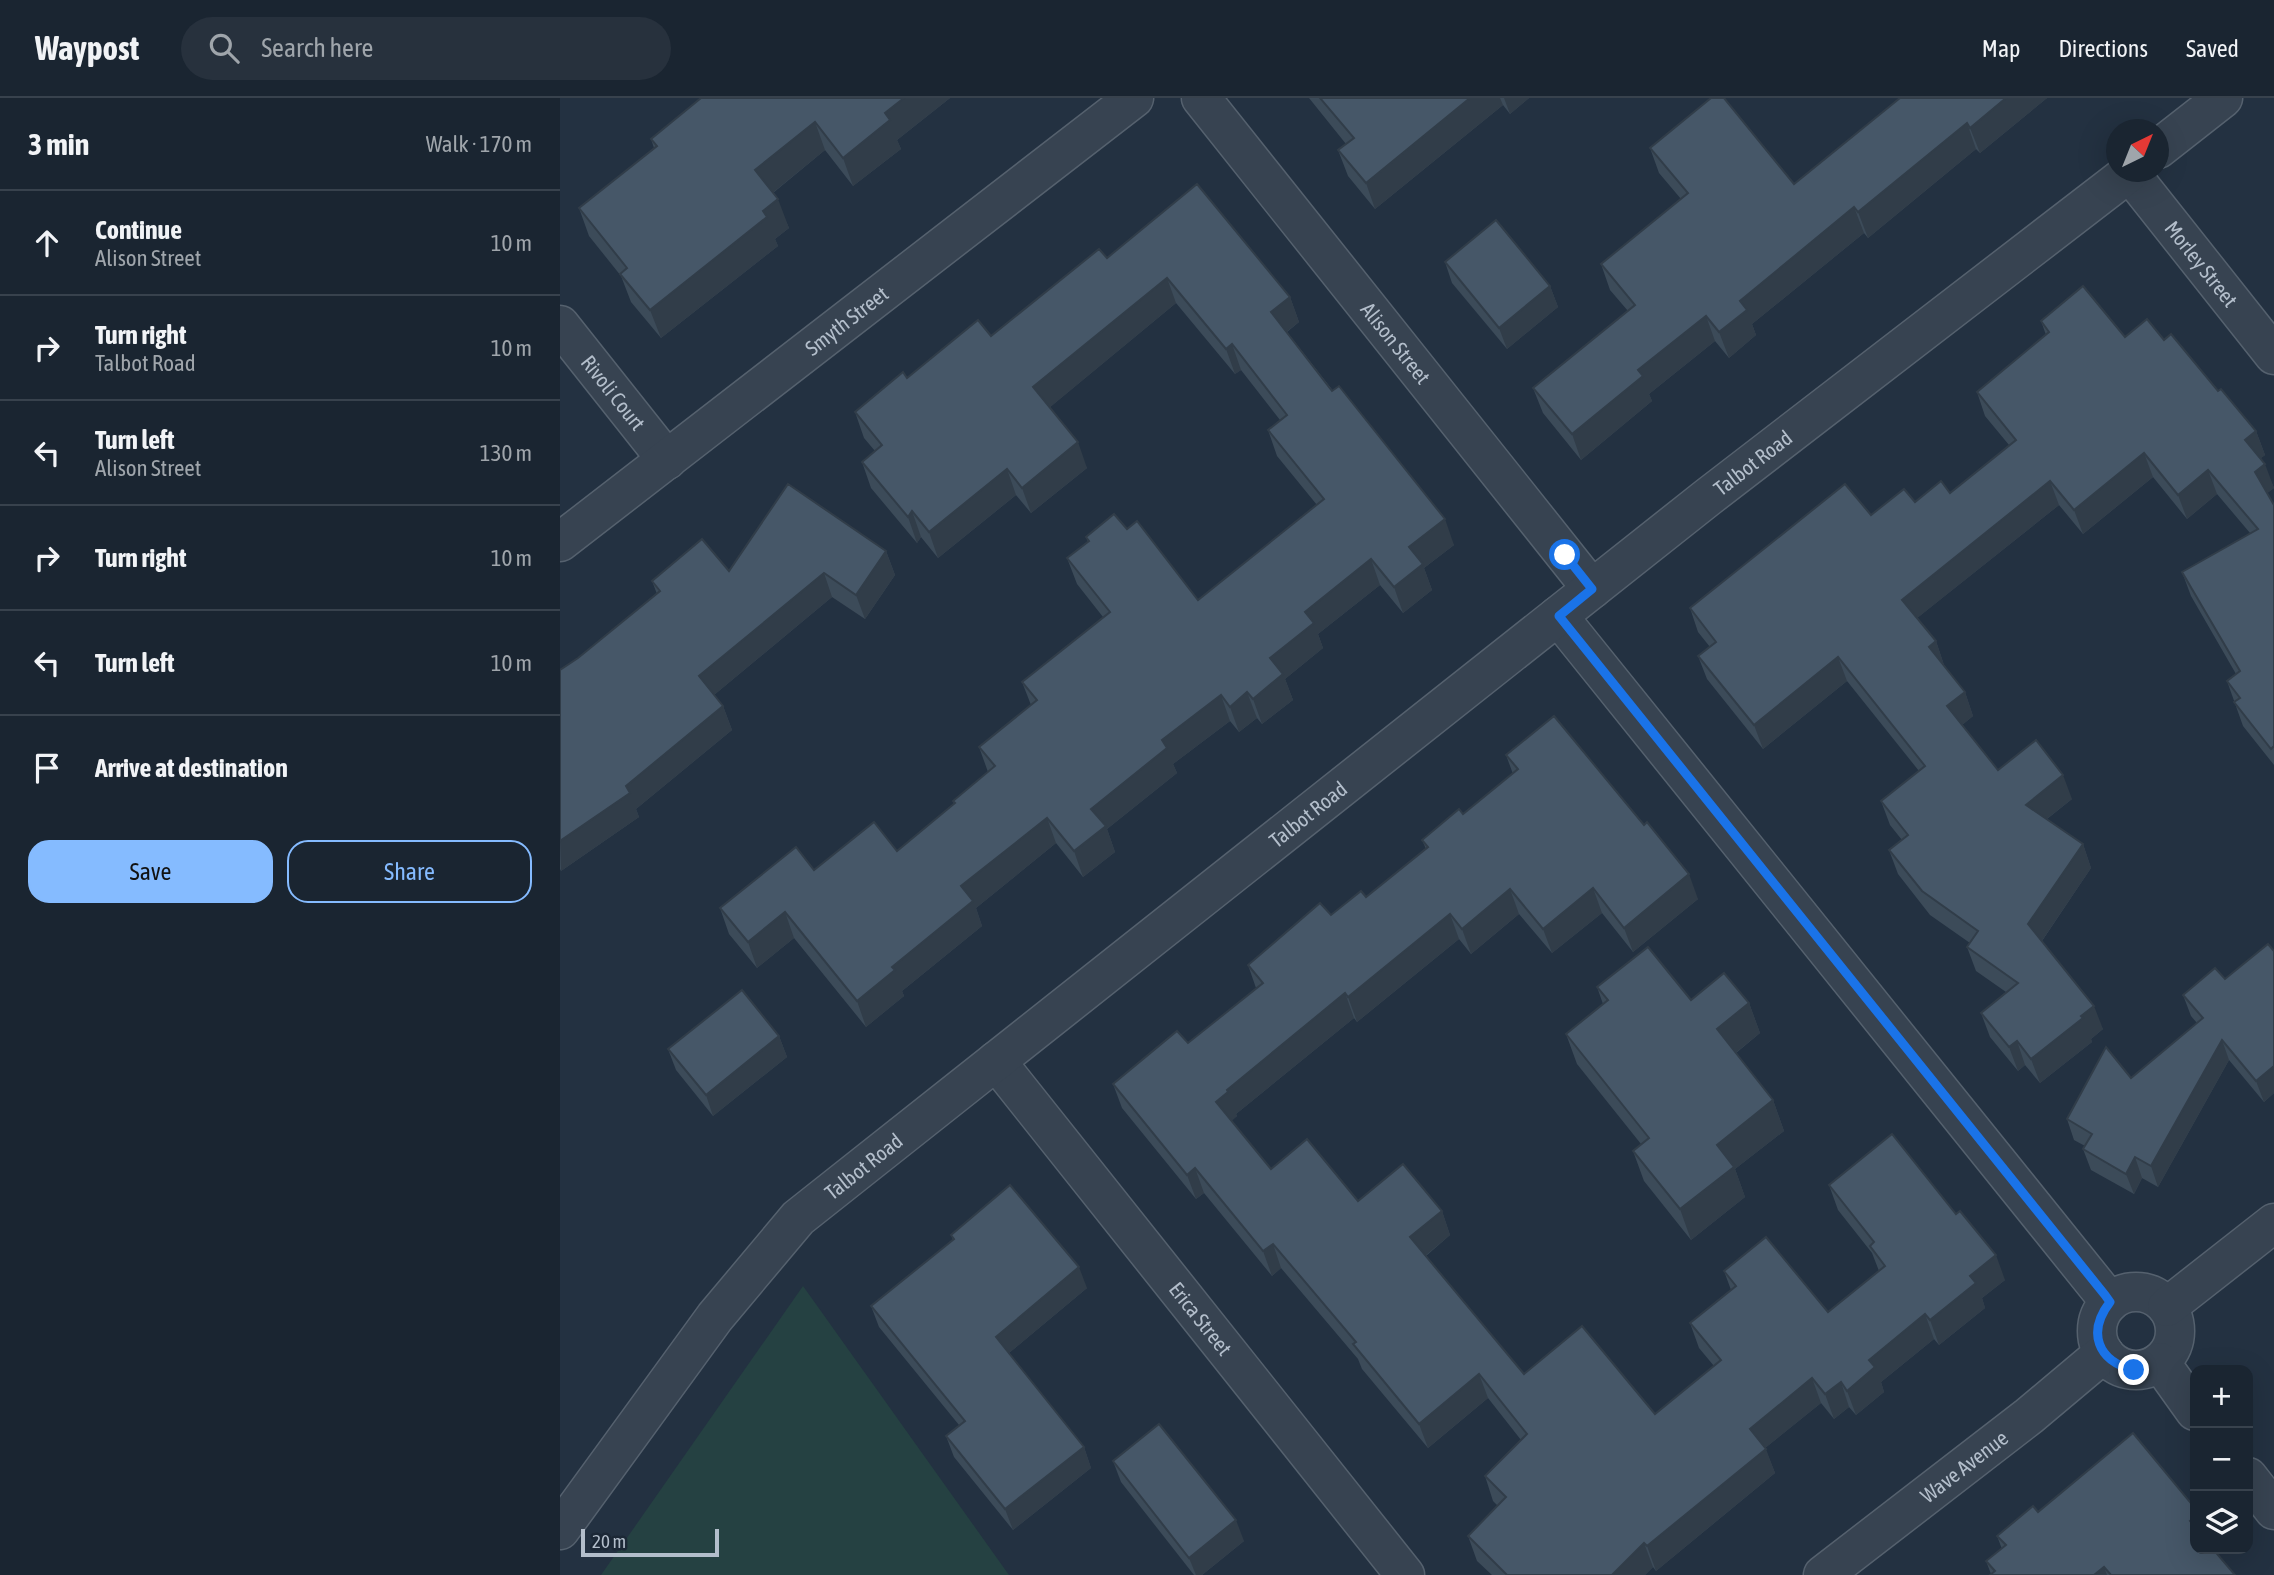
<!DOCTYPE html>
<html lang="en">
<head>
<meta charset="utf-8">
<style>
	:root { --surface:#1a2531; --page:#27313d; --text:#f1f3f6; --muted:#9fa5ab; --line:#38424d; --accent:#85bbff }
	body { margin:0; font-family:"Asap Condensed",sans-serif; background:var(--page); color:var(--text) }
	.controls { position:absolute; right:21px; bottom:21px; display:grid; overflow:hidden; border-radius:14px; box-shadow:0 7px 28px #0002 }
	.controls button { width:63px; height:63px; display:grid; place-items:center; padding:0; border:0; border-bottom:2px solid var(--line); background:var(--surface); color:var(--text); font:35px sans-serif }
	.compass { position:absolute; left:1546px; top:21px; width:63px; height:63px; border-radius:50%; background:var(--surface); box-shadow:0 7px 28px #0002; rotate:43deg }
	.scale { position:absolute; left:21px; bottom:18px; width:138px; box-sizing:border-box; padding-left:7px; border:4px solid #b3becb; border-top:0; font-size:19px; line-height:24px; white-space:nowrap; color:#b3becb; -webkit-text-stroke:5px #1c2836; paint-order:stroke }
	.stop { position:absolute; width:21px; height:21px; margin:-16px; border:5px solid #1a73e8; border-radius:50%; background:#fff }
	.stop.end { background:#1a73e8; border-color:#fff; box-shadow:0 2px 7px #0008 }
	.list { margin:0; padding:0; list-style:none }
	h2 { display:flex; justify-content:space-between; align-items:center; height:91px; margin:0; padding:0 28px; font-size:30px }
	h2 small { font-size:23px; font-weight:400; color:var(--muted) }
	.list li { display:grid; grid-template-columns:46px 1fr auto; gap:21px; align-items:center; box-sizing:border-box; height:105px; padding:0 28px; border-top:2px solid var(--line) }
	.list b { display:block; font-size:26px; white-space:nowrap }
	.list p { margin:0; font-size:23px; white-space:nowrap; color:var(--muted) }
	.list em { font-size:23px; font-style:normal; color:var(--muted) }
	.actions { display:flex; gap:14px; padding:21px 28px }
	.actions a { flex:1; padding:16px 0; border:2px solid var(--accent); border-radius:21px; text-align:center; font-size:24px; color:var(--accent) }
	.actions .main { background:var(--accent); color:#111 }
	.icon { flex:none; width:38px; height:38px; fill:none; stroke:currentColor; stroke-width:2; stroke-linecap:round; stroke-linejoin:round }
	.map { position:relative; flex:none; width:1714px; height:1477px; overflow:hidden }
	header { display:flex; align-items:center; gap:42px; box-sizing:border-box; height:98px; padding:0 35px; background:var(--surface); border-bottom:2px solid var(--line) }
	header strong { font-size:33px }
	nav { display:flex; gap:38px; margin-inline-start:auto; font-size:24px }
	.search { width:490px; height:63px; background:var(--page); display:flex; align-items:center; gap:18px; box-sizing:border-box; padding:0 24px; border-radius:38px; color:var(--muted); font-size:26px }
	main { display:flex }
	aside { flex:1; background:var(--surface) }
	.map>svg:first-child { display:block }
	.green { fill:#254142 }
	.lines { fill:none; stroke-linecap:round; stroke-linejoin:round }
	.minor-casing { stroke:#55616e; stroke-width:41 }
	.minor { stroke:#374351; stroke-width:38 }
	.wall { fill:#3c4b59 }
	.shaded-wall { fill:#313d49 }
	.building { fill:#465768; stroke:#313d49; stroke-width:2 }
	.route { stroke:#1a73e8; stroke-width:9 }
	.labels { text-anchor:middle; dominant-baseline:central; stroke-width:5; stroke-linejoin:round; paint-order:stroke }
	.street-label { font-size:21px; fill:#b3becb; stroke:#1c2836 }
</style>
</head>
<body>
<header>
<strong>Waypost</strong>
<div class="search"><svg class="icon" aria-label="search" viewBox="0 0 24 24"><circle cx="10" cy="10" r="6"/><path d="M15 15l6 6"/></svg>Search here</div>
<nav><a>Map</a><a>Directions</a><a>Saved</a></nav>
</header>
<main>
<aside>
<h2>3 min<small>Walk · 170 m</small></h2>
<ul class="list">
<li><svg class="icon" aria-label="ahead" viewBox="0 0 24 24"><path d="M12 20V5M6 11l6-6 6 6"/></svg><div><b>Continue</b><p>Alison Street</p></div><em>10 m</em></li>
<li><svg class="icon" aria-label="right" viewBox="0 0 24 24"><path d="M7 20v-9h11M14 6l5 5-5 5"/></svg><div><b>Turn right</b><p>Talbot Road</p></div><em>10 m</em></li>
<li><svg class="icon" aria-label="left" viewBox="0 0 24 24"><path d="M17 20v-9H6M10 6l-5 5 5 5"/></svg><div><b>Turn left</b><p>Alison Street</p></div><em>130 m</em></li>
<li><svg class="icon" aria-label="right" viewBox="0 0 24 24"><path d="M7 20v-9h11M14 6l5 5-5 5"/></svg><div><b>Turn right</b></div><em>10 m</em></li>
<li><svg class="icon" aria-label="left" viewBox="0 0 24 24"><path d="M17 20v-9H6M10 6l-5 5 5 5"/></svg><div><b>Turn left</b></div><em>10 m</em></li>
<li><svg class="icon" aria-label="arrive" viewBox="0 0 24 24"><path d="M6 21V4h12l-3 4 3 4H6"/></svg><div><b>Arrive at destination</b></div></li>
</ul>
<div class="actions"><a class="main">Save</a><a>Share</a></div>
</aside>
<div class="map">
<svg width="1714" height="1477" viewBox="0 0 1714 1477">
	<rect width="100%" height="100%" fill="#233141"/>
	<polygon class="green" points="243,1188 449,1477 41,1477"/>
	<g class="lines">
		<defs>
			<g id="minor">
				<path id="s1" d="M641 0 1032 491"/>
				<polyline points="1598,51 1663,0"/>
				<path id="s2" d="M1569 74 1714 257"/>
				<path id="s3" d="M0 227 107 362"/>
				<path id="s4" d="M0 444 574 0"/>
				<polyline points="998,518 1550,1204"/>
				<path id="s5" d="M436 963 845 1477"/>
				<circle cx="1576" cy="1233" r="39"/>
				<polyline points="1607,1209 1714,1125"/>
				<polyline points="1600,1264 1635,1313"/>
				<polyline points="1688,1379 1714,1412"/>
				<path id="s6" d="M0 1432 155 1219 238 1120 1148 399 1570 74"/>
				<path id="s7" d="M1263 1477 1469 1318 1544 1255"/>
			</g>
		</defs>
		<use href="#minor" class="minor-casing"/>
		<use href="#minor" class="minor"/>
	</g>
	<g class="wall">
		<polygon points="141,0 390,0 337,42 341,51 293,88 265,52 213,95 229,130 215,141 218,148 101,240 71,204 61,178 29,138 19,110 94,50 91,41"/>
		<polygon points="749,0 969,0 950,16 943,7 815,111 788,78 778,52 786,46"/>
		<polygon points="1340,0 1487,0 1420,55 1416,51 1308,140 1304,135 1192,226 1196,237 1169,260 1155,243 1089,296 1092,303 1021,362 983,315 973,290 1068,213 1050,192 1041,166 1121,101 1099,75 1090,50 1234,86"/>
		<polygon points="547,160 730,199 739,224 727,234 894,447 864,470 872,492 843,515 820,487 758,536 763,550 725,581 733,602 702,626 697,620 679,634 670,623 613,666 617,675 547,731 555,754 523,779 496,745 416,810 422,828 342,893 344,898 306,929 234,840 197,870 169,836 160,810 254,772 337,753 394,706 393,703 428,674 419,649 471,607 462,584 543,519 517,486 507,460 528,444 526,439 567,431 638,502 757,407 717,358 708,332 720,322 681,272 675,276 616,205 490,309 527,370 471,415 456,397 378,460 361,439 357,445 311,390 302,364 315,353 304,340 295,314 347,280 431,238"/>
		<polygon points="885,164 990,188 998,209 947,251 892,185"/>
		<polygon points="1481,223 1565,239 1604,242 1658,293 1696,333 1705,357 1701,360 1714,390 1707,395 1714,407 1714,667 1683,628 1667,583 1676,576 1631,498 1622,474 1690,435 1657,396 1627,421 1593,379 1523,436 1499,407 1357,520 1376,543 1384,567 1405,594 1413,618 1402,627 1438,672 1512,701 1487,721 1523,746 1531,770 1482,843 1543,931 1531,941 1532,944 1480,985 1465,967 1458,973 1430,939 1421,915 1446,894 1416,873 1407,849 1410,845 1370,817 1338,776 1329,752 1342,742 1330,727 1321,703 1359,673 1287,583 1203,651 1147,581 1138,558 1150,549 1138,534 1130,510 1311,417 1390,395 1449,347 1425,318 1417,294 1486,237"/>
		<polygon points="326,453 335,477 305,521 272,499 154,597 163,608 172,632 76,711 79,719 1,773 0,771 0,572 18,560 97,496 92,483"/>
		<polygon points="946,657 1138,801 1073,854 1042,815 992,855 959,816 911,856 899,841 797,924 794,920 676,1016 677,1018 671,1023 711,1071 798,1103 882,1113 890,1137 866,1158 964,1276 1095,1316 1154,1268 1139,1250 1130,1225 1171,1192 1164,1173 1268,1214 1319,1173 1312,1155 1278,1112 1269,1087 1445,1182 1422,1200 1425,1210 1379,1247 1374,1241 1321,1284 1324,1294 1296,1317 1289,1309 1274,1321 1261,1305 1205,1350 1215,1375 1096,1473 1093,1469 1085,1477 932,1477 917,1463 908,1438 938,1408 933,1403 925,1378 961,1342 928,1300 868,1350 802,1271 798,1261 721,1170 712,1178 644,1095 636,1101 562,1010 553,986 628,945 696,890 688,867 771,817 806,799 866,751 862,742 903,716 953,676"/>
		<polygon points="1714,853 1714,995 1704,1004 1669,962 1598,1089 1582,1080 1574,1096 1531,1072 1523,1051 1525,1048 1514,1042 1507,1021 1571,980 1637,925 1631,918 1623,897 1665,881"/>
		<polygon points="1037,889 1131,902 1189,905 1200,935 1176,955 1213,1002 1224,1033 1175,1071 1185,1099 1131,1142 1084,1083 1073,1053 1081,1046 1017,966 1006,936 1043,906"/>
		<polygon points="219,938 227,959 153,1018 116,972 108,951"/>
		<polygon points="391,1137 527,1190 449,1255 524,1349 531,1370 453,1432 394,1359 386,1338 399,1327 319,1229 311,1208 393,1142"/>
		<polygon points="553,1363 684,1443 642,1477 634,1477 561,1384"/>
		<polygon points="1478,1414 1635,1451 1675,1477 1430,1477 1431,1476 1426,1463 1442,1451 1437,1438"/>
	</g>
	<g class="shaded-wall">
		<polygon points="344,0 390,0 337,42 341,51 293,88 283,60 325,15"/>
		<polygon points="910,0 940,0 943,7 815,111 806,85"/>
		<polygon points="944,0 969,0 950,16"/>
		<polygon points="1446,0 1487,0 1420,55 1410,30"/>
		<polygon points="255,24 265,52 205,101 195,72"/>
		<polygon points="1407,25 1416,51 1308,140 1298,114"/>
		<polygon points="218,101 229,130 215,141 218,148 101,240 90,212 203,113"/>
		<polygon points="1294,109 1304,135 1192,226 1196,237 1169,260 1159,234 1180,203"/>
		<polygon points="607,180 616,205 483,315 473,289"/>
		<polygon points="990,188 998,209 947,251 939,230"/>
		<polygon points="730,199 739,224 720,239 711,214"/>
		<polygon points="1146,218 1155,243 1089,296 1092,303 1021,362 1012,336 1078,272"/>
		<polygon points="672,246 681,272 675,276 666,251"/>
		<polygon points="1696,333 1705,357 1694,366 1685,342"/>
		<polygon points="518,344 527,370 471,415 462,390"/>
		<polygon points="1584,355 1593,379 1523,436 1514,412"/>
		<polygon points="1705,366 1714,390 1704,398 1695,374"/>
		<polygon points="447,371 456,397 378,460 369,434"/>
		<polygon points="1648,372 1657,396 1627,421 1618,397"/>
		<polygon points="1490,383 1499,407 1351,525 1342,502"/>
		<polygon points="352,413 361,439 357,445 348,419"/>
		<polygon points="885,421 894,447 864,470 872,492 843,515 834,489 849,449"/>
		<polygon points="326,453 335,477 305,521 296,497"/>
		<polygon points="811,461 820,487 758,536 763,550 725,581 733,602 702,626 693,601 710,560 745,514"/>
		<polygon points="264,475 272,499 148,602 139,578"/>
		<polygon points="1376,543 1384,567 1369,549"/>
		<polygon points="1278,559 1287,583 1203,651 1194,627"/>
		<polygon points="687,594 697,620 679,634 670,609"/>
		<polygon points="1405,594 1413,618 1396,632 1387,608"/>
		<polygon points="661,597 670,623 613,666 617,675 547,731 555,754 523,779 514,753 531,711 602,642"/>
		<polygon points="163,608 172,632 76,711 79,719 1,773 0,743"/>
		<polygon points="1503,677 1512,701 1474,731 1466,707"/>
		<polygon points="487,720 496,745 416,810 422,828 342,893 344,898 306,929 297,903 332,869 401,788"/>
		<polygon points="1523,746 1531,770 1477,850 1468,826"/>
		<polygon points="1129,776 1138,801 1073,854 1064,830"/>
		<polygon points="1033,790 1042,815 992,855 983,831"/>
		<polygon points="950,791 959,816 911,856 902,831"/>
		<polygon points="225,814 234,840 197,870 188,844"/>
		<polygon points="890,816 899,841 797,924 788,899"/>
		<polygon points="785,895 794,920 676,1016 677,1018 665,1029 656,1004 667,992"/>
		<polygon points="1189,905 1200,935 1168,961 1157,931"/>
		<polygon points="1534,908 1543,931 1531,941 1532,944 1480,985 1471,961"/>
		<polygon points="219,938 227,959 153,1018 146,997"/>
		<polygon points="1662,942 1669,962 1598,1089 1591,1068"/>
		<polygon points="1457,943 1465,967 1458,973 1449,949"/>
		<polygon points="1714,968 1714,995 1704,1004 1696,983"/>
		<polygon points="1213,1002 1224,1033 1175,1071 1185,1099 1131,1142 1120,1111 1157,1047"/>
		<polygon points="1575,1059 1582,1080 1574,1096 1566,1076"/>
		<polygon points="635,1070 644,1095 636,1101 627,1077"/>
		<polygon points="882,1113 890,1137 859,1163 850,1139"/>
		<polygon points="713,1146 721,1170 712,1178 703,1153"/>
		<polygon points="1436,1157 1445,1182 1422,1200 1425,1210 1379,1247 1370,1222 1410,1178"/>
		<polygon points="519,1169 527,1190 443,1260 436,1239"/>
		<polygon points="1365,1216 1374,1241 1321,1284 1324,1294 1296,1317 1287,1293 1309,1262"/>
		<polygon points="919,1276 928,1300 868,1350 859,1326"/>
		<polygon points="1252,1280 1261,1305 1199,1355 1190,1331"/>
		<polygon points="1281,1284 1289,1309 1274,1321 1265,1296"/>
		<polygon points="524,1349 531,1370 453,1432 445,1411"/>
		<polygon points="1206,1351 1215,1375 1096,1473 1087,1448"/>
		<polygon points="1635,1419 1635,1437 1630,1423"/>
		<polygon points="676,1422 684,1443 642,1477 636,1477 629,1460"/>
		<polygon points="1084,1445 1093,1469 1085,1477 1052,1477"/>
		<polygon points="1544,1469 1547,1477 1534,1477"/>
	</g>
	<g class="building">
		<polygon points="141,0 344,0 325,15 330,22 283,60 255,24 195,72 218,101 203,113 207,119 90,212 60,176 67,170 19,110 97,48 91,41"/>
		<polygon points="760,0 910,0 806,85 778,52 794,40"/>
		<polygon points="1151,0 1164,0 1234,86 1340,0 1446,0 1410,30 1407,25 1298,114 1294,109 1180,203 1187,212 1159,234 1146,218 1078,272 1083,278 1012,336 973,290 1075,207 1041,166 1128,95 1090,50"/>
		<polygon points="637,86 730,199 711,214 772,293 779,288 885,421 849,449 863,466 834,489 811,461 745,514 754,525 710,560 723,576 693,601 687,594 670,609 661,597 602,642 607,650 531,711 546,728 514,753 487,720 401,788 413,803 332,869 335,872 297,903 225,814 188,844 160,810 236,749 254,772 314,724 337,753 395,705 393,703 435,668 419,649 477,602 462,584 550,514 507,460 529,443 526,439 554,416 567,431 577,423 638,502 764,401 708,332 727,317 672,246 666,251 607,180 473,289 518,344 462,390 447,371 369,434 352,413 348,419 302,364 322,347 295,314 343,274 347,280 418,222 431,238 539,151 547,160"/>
		<polygon points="936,122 990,188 939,230 885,164"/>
		<polygon points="1523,188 1565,239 1587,221 1604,242 1611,236 1658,293 1661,291 1696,333 1685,342 1705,366 1695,374 1714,407 1714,648 1711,651 1674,604 1680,600 1667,583 1680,573 1622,474 1698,431 1648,372 1618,397 1584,355 1514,412 1490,383 1342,502 1376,543 1369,549 1405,594 1387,608 1438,672 1476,642 1503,677 1466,707 1523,746 1468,826 1534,908 1521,918 1523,920 1471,961 1457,943 1449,949 1421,915 1458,885 1407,849 1418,833 1362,793 1329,752 1348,737 1321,703 1365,668 1278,559 1194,627 1138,558 1156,544 1130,510 1285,386 1311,417 1344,391 1355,404 1381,383 1390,395 1456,342 1417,294 1489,234 1481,223"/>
		<polygon points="228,386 326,453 296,497 264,475 139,578 163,608 66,688 70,695 0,743 0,572 18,560 100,493 92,483 142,441 169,473"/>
		<polygon points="994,618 1084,727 1087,724 1129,776 1064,830 1033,790 983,831 950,791 902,831 890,816 788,899 785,895 667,992 668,994 656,1004 711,1071 747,1041 798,1103 843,1066 882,1113 850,1139 964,1276 1022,1228 1095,1316 1161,1262 1130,1225 1176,1188 1164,1173 1206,1139 1268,1214 1325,1168 1310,1148 1314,1144 1269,1087 1332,1036 1396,1116 1400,1113 1436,1157 1410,1178 1416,1185 1370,1222 1365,1216 1309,1262 1315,1269 1287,1293 1281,1284 1265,1296 1252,1280 1190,1331 1206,1351 1087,1448 1084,1445 1052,1477 947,1477 908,1438 946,1399 925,1378 967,1336 919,1276 859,1326 793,1246 796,1244 713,1146 703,1153 635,1070 627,1077 553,986 617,933 628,945 703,885 688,867 760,805 771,817 801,793 806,799 868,749 862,742 899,711 903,716 958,671 946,657"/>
		<polygon points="1708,846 1714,853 1714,968 1696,983 1662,942 1591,1068 1575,1059 1566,1076 1523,1051 1532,1036 1507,1021 1546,949 1571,980 1643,920 1623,897 1655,870 1665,881"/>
		<polygon points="1088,849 1131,902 1164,875 1189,905 1157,931 1213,1002 1157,1047 1174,1069 1120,1111 1073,1053 1089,1040 1006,936 1048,902 1037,889"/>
		<polygon points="182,892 219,938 146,997 108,951"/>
		<polygon points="450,1087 519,1169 436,1239 524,1349 445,1411 386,1338 405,1323 311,1208 394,1141 391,1137"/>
		<polygon points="599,1326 676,1422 629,1460 553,1363"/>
		<polygon points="1573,1335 1635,1410 1635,1419 1630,1423 1635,1429 1635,1451 1653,1451 1675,1477 1551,1477 1544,1469 1534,1477 1430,1477 1435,1473 1426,1463 1446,1447 1437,1438 1473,1408 1478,1414"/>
	</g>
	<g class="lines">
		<path class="route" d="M1005 457 1032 491 999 518 1545 1197 1550 1204C1527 1234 1537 1263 1574 1272"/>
	</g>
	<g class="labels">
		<g class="street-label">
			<text stroke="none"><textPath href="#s2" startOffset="117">Morley Street</textPath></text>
			<text stroke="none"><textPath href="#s4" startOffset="362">Smyth Street</textPath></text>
			<text stroke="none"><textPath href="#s1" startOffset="313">Alison Street</textPath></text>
			<text stroke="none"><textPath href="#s3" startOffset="86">Rivoli Court</textPath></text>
			<text stroke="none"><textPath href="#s6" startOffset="1610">Talbot Road</textPath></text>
			<text stroke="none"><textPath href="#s6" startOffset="1043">Talbot Road</textPath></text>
			<text stroke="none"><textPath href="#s6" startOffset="476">Talbot Road</textPath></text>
			<text stroke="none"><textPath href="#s5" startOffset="329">Erica Street</textPath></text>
			<text stroke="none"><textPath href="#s7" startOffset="178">Wave Avenue</textPath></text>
		</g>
	</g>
</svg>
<div class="controls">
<button>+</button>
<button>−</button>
<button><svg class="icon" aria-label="layers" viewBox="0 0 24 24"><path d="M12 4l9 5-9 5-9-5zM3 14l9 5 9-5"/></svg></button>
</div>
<svg class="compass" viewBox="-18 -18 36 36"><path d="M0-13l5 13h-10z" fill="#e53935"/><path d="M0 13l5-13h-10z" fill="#9fa5ab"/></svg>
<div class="scale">20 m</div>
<div class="stop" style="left:1005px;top:457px"></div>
<div class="stop end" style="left:1574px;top:1272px"></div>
</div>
</main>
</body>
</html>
